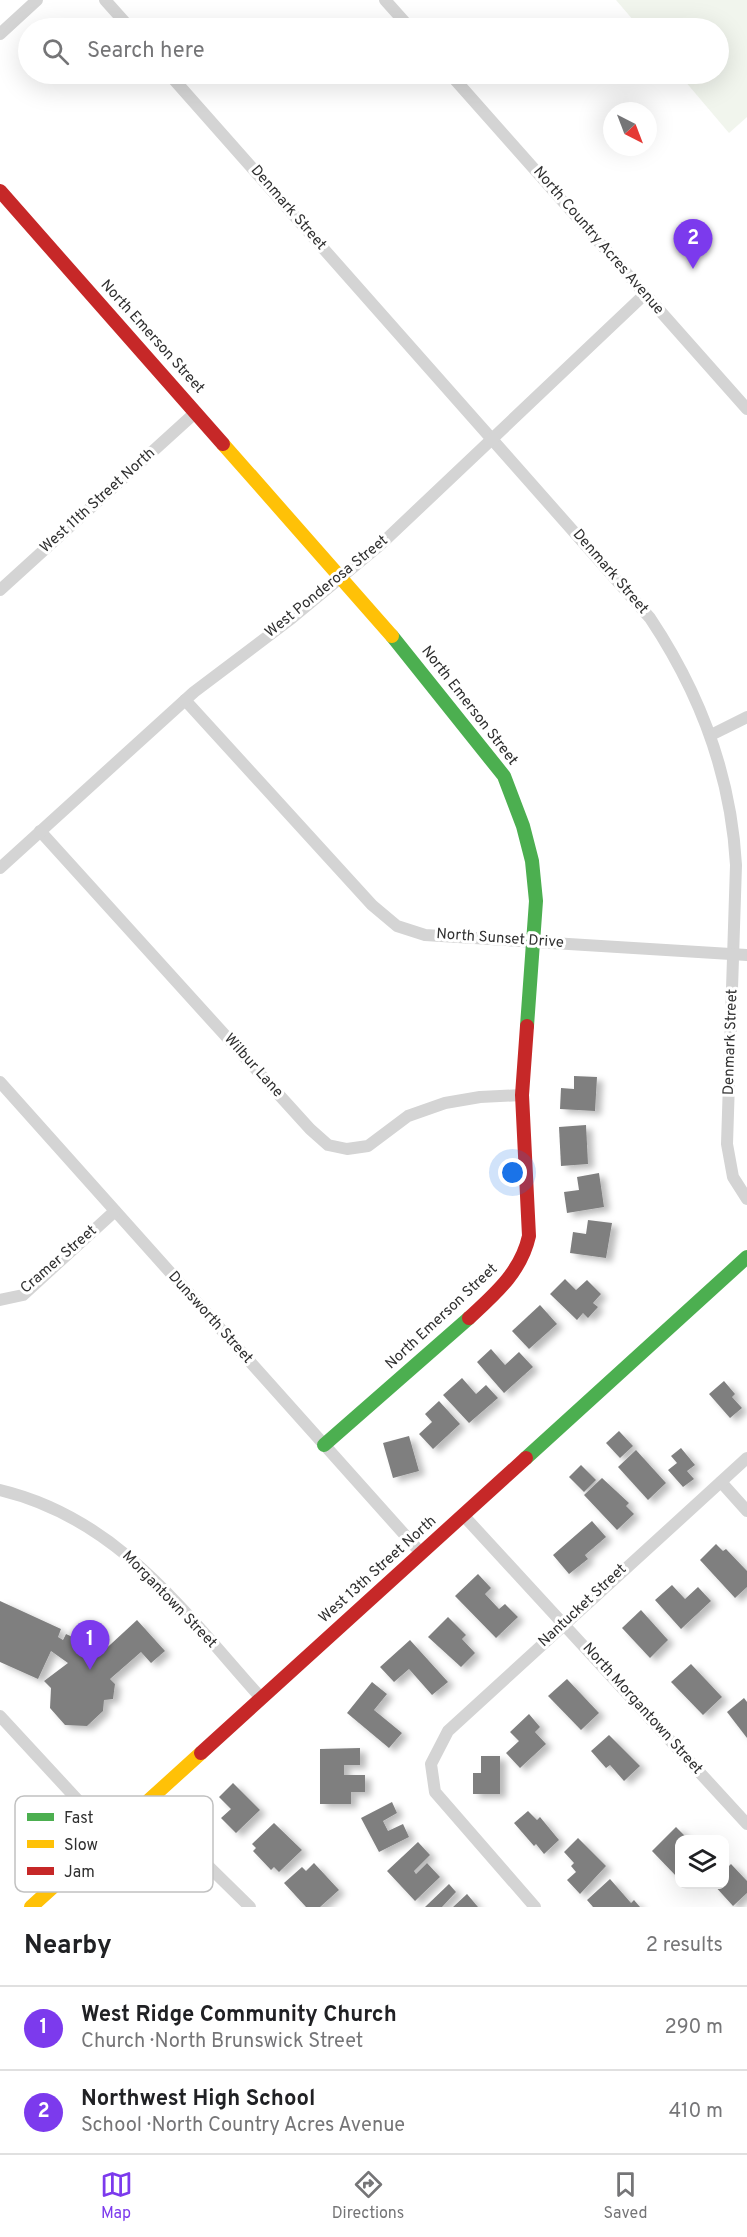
<!DOCTYPE html>
<html lang="en">
<head>
<meta charset="utf-8">
<style>
	:root { --surface:#fff; --page:#f6f6f6; --text:#202124; --muted:#757577; --line:#e0e0e0; --accent:#7c3aed }
	body { margin:0; font-family:Overpass,sans-serif; background:var(--page); color:var(--text) }
	.controls { position:absolute; right:18px; bottom:18px; display:grid; overflow:hidden; border-radius:12px; box-shadow:0 6px 24px #0002 }
	.controls button { width:54px; height:54px; display:grid; place-items:center; padding:0; border:0; border-bottom:2px solid var(--line); background:var(--surface); color:var(--text); font:30px sans-serif }
	.compass { position:absolute; left:603px; top:102px; width:54px; height:54px; border-radius:50%; background:var(--surface); box-shadow:0 6px 24px #0002; rotate:138deg }
	.you { position:absolute; left:513px; top:1173px; width:21px; height:21px; margin:-15px; border:4px solid #fff; border-radius:50%; background:#1a73e8; box-shadow:0 0 0 9px #1a73e833 }
	.badge { display:grid; place-items:center; width:39px; height:39px; border-radius:50%; background:var(--accent); color:#fff; font-size:20px; font-weight:700 }
	.pin { position:absolute; translate:-50% -50px; filter:drop-shadow(0 2px 3px #0008) }
	.pin::after { content:''; position:absolute; top:32px; width:21px; height:18px; background:inherit; clip-path:polygon(0 0,100% 0,50% 100%) }
	.list { margin:0; padding:0; list-style:none }
	h2 { display:flex; justify-content:space-between; align-items:center; height:78px; margin:0; padding:0 24px; font-size:26px }
	h2 small { font-size:20px; font-weight:400; color:var(--muted) }
	.list li { display:grid; grid-template-columns:39px 1fr auto; gap:18px; align-items:center; box-sizing:border-box; height:84px; padding:0 24px; border-top:2px solid var(--line) }
	.list b { display:block; font-size:22px; white-space:nowrap }
	.list p { margin:0; font-size:20px; white-space:nowrap; color:var(--muted) }
	.list em { font-size:20px; font-style:normal; color:var(--muted) }
	.icon { flex:none; width:33px; height:33px; fill:none; stroke:currentColor; stroke-width:2; stroke-linecap:round; stroke-linejoin:round }
	.map { position:relative; flex:none; width:747px; height:1907px; overflow:hidden }
	.search { position:absolute; background:var(--surface); box-shadow:0 6px 24px #0002; left:18px; right:18px; top:18px; height:66px; display:flex; align-items:center; gap:15px; box-sizing:border-box; padding:0 21px; border-radius:33px; color:var(--muted); font-size:22px }
	.sheet { height:246px; background:var(--surface) }
	nav { display:flex; justify-content:space-around; align-items:center; box-sizing:border-box; height:84px; border-top:2px solid var(--line); background:var(--surface); font-size:16px; color:var(--muted) }
	nav a { display:grid; justify-items:center; gap:3px }
	nav .on { color:var(--accent) }
	.map>svg:first-child { display:block }
	.green { fill:#f1f5ed }
	.building { fill:#7f7f7f; filter:url(#shadow) }
	.lines { fill:none; stroke-linecap:round; stroke-linejoin:round }
	.street { stroke:#d4d4d4; stroke-width:12 }
	.fast { stroke:#4caf50; stroke-width:14 }
	.slow { stroke:#ffc107; stroke-width:14 }
	.jam { stroke:#c62828; stroke-width:14 }
	.labels { text-anchor:middle; dominant-baseline:central; stroke-width:6; stroke-linejoin:round; paint-order:stroke }
	.street-label { font-size:15px; fill:#303030; stroke:#fff }
	.key { fill:#fff; stroke:#c1c1c1; stroke-width:1.5 }
	.key-label { font-size:16px; fill:#303030 }
</style>
</head>
<body>
<div class="map">
<svg width="747" height="1907" viewBox="0 0 747 1907">
	<defs>
		<filter id="shadow"><feDropShadow dx="6" dy="4" stdDeviation="3" flood-color="#0004"/></filter>
	</defs>
	<rect width="100%" height="100%" fill="#fff"/>
	<polygon class="green" points="616,0 747,0 747,117 729,133 679,74 718,74 718,28 640,28"/>
	<g class="building">
		<polygon points="574,1076 597,1077 595,1111 560,1109 561,1088 574,1089"/>
		<polygon points="586,1125 588,1164 561,1166 559,1127"/>
		<polygon points="599,1173 604,1207 567,1213 564,1192 579,1190 577,1177"/>
		<polygon points="588,1220 612,1223 606,1258 570,1253 573,1232 586,1234"/>
		<polygon points="565,1279 576,1290 587,1280 601,1294 593,1303 598,1307 588,1318 583,1313 577,1320 550,1294"/>
		<polygon points="540,1305 557,1324 529,1349 512,1331"/>
		<polygon points="491,1349 505,1365 519,1352 533,1367 504,1393 477,1362"/>
		<polygon points="462,1378 476,1394 486,1385 498,1398 469,1423 443,1395"/>
		<polygon points="724,1381 735,1394 732,1397 742,1408 730,1418 709,1394"/>
		<polygon points="439,1401 460,1424 433,1449 419,1434 432,1422 425,1414"/>
		<polygon points="619,1431 633,1446 620,1458 606,1443"/>
		<polygon points="409,1436 419,1471 393,1478 383,1443"/>
		<polygon points="681,1448 695,1465 687,1471 694,1479 683,1487 668,1470 677,1463 671,1456"/>
		<polygon points="636,1450 666,1483 648,1500 618,1467"/>
		<polygon points="581,1465 596,1480 584,1492 569,1477"/>
		<polygon points="602,1478 629,1503 626,1506 634,1514 617,1530 584,1495"/>
		<polygon points="592,1521 606,1537 585,1555 588,1559 569,1574 553,1555"/>
		<polygon points="716,1544 723,1551 726,1549 747,1571 747,1587 735,1598 700,1560"/>
		<polygon points="478,1574 491,1588 485,1594 499,1609 505,1604 518,1617 496,1638 455,1596"/>
		<polygon points="672,1585 685,1599 698,1587 711,1601 681,1629 655,1600"/>
		<polygon points="0,1601 61,1629 58,1637 63,1640 66,1634 81,1641 79,1647 84,1649 88,1645 98,1656 137,1620 165,1651 151,1663 141,1652 110,1679 115,1684 113,1699 104,1700 103,1711 87,1726 65,1725 50,1708 51,1688 44,1681 68,1663 51,1651 38,1679 0,1662"/>
		<polygon points="641,1610 668,1640 650,1658 622,1628"/>
		<polygon points="448,1617 466,1635 462,1639 475,1653 461,1667 428,1637"/>
		<polygon points="410,1640 448,1682 432,1695 409,1669 394,1682 380,1667"/>
		<polygon points="691,1664 722,1697 703,1715 671,1682"/>
		<polygon points="567,1679 599,1713 581,1730 548,1696"/>
		<polygon points="372,1682 387,1694 374,1710 402,1733 389,1748 347,1713"/>
		<polygon points="744,1698 747,1702 747,1738 727,1712"/>
		<polygon points="529,1714 540,1727 535,1732 546,1744 520,1768 506,1753 519,1741 510,1732"/>
		<polygon points="609,1735 640,1766 624,1781 610,1765 606,1768 591,1751"/>
		<polygon points="360,1748 360,1765 344,1765 344,1775 365,1775 365,1792 351,1792 351,1804 320,1804 320,1749"/>
		<polygon points="481,1756 500,1756 500,1794 473,1794 473,1773 481,1773"/>
		<polygon points="233,1783 260,1810 236,1833 221,1818 231,1809 219,1797"/>
		<polygon points="392,1802 397,1813 383,1821 388,1831 403,1824 409,1837 379,1852 361,1818"/>
		<polygon points="528,1811 537,1820 540,1817 559,1840 544,1854 536,1844 534,1846 514,1823"/>
		<polygon points="274,1823 302,1850 279,1872 274,1867 271,1870 253,1851 256,1848 252,1844"/>
		<polygon points="676,1827 689,1840 680,1840 680,1874 677,1877 652,1851"/>
		<polygon points="578,1838 606,1866 580,1894 567,1880 576,1872 571,1866 574,1863 564,1852"/>
		<polygon points="418,1842 430,1855 414,1871 416,1874 427,1863 440,1877 415,1901 387,1871"/>
		<polygon points="724,1861 729,1866 731,1864 747,1881 747,1893 733,1906 713,1884 724,1884"/>
		<polygon points="314,1863 339,1890 320,1907 306,1907 284,1883 302,1867 306,1871"/>
		<polygon points="610,1879 631,1903 634,1900 640,1907 593,1907 587,1900"/>
		<polygon points="449,1884 456,1892 442,1907 425,1907"/>
		<polygon points="467,1894 478,1907 453,1907"/>
	</g>
	<g class="lines">
		<g class="street">
			<polyline points="105,0 130,28"/>
			<polyline points="385,0 410,28"/>
			<polyline points="0,34 37,0"/>
			<path d="M169 74 650 618C700 693 731 774 736 865L727 1144 733 1177 747 1199"/>
			<polyline points="450,74 747,409"/>
			<polyline points="0,590 196,412"/>
			<polyline points="185,700 372,905 397,926 425,935 747,955"/>
			<polyline points="711,735 747,717"/>
			<polyline points="40,831 310,1129 328,1145 347,1149 368,1146 408,1116 445,1103 480,1097 522,1095"/>
			<polyline points="0,868 194,692 292,618 379,546 645,294"/>
			<polyline points="0,1082 421,1553"/>
			<polyline points="0,1300 23,1295 115,1211"/>
			<polyline points="721,1482 747,1511"/>
			<path d="M0 1490C118 1518 184 1612 261 1698"/>
			<polyline points="463,1515 747,1824"/>
			<polyline points="0,1716 110,1835"/>
			<polyline points="145,1804 250,1907"/>
			<polyline points="535,1907 435,1792 431,1764 448,1731 747,1458"/>
		</g>
		<g class="fast">
			<polyline points="392,636 504,776 523,826 532,861 536,901 527,1026"/>
			<polyline points="324,1445 469,1318"/>
			<polyline points="526,1458 747,1257"/>
		</g>
		<g class="slow">
			<polyline points="223,444 392,636"/>
			<polyline points="31,1907 201,1753"/>
		</g>
		<g class="jam">
			<polyline points="0,191 223,444"/>
			<path d="M469 1318C495 1294 521 1272 529 1236L522 1095 527 1026"/>
			<polyline points="201,1753 526,1458"/>
		</g>
	</g>
	<g class="labels">
		<g class="street-label">
			<text transform="translate(288 208) rotate(49)">Denmark Street</text>
			<text transform="translate(598 241) rotate(49)">North Country Acres Avenue</text>
			<text transform="translate(152 337) rotate(48)">North Emerson Street</text>
			<text transform="translate(98 501) rotate(-42)">West 11th Street North</text>
			<text transform="translate(610 572) rotate(49)">Denmark Street</text>
			<text transform="translate(327 587) rotate(-39)">West Ponderosa Street</text>
			<text transform="translate(469 706) rotate(52)">North Emerson Street</text>
			<text transform="translate(500 939) rotate(4)">North Sunset Drive</text>
			<text transform="translate(731 1042) rotate(-88)">Denmark Street</text>
			<text transform="translate(253 1066) rotate(48)">Wilbur Lane</text>
			<text transform="translate(59 1260) rotate(-41)">Cramer Street</text>
			<text transform="translate(442 1317) rotate(-43)">North Emerson Street</text>
			<text transform="translate(210 1318) rotate(48)">Dunsworth Street</text>
			<text transform="translate(378 1570) rotate(-42)">West 13th Street North</text>
			<text transform="translate(169 1600) rotate(46)">Morgantown Street</text>
			<text transform="translate(583 1606) rotate(-43)">Nantucket Street</text>
			<text transform="translate(642 1709) rotate(48)">North Morgantown Street</text>
		</g>
	</g>
	<rect x="15" y="1796" width="198" height="96" rx="9" class="key"/>
	<rect x="27" y="1813" width="27" height="8" fill="#4caf50"/>
	<rect x="27" y="1840" width="27" height="8" fill="#ffc107"/>
	<rect x="27" y="1867" width="27" height="8" fill="#c62828"/>
	<g class="key-label">
		<text x="64" y="1823">Fast</text>
		<text x="64" y="1850">Slow</text>
		<text x="64" y="1877">Jam</text>
	</g>
</svg>
<div class="controls">
<button><svg class="icon" aria-label="layers" viewBox="0 0 24 24"><path d="M12 4l9 5-9 5-9-5zM3 14l9 5 9-5"/></svg></button>
</div>
<svg class="compass" viewBox="-18 -18 36 36"><path d="M0-13l5 13h-10z" fill="#e53935"/><path d="M0 13l5-13h-10z" fill="#757577"/></svg>
<div class="you"></div>
<div class="pin badge" style="left:90px;top:1670px">1</div>
<div class="pin badge" style="left:693px;top:269px">2</div>
<div class="search"><svg class="icon" aria-label="search" viewBox="0 0 24 24"><circle cx="10" cy="10" r="6"/><path d="M15 15l6 6"/></svg>Search here</div>
</div>
<section class="sheet">
<h2>Nearby<small>2 results</small></h2>
<ul class="list">
<li><span class="badge">1</span><div><b>West Ridge Community Church</b><p>Church · North Brunswick Street</p></div><em>290 m</em></li>
<li><span class="badge">2</span><div><b>Northwest High School</b><p>School · North Country Acres Avenue</p></div><em>410 m</em></li>
</ul>
</section>
<nav>
<a class="on"><svg class="icon" aria-label="map" viewBox="0 0 24 24"><path d="M3 6l6-2 6 2 6-2v14l-6 2-6-2-6 2zM9 4v14M15 6v14"/></svg>Map</a>
<a><svg class="icon" aria-label="directions" viewBox="0 0 24 24"><path d="M12 3l9 9-9 9-9-9zM9 14v-3h6M13 9l2 2-2 2"/></svg>Directions</a>
<a><svg class="icon" aria-label="saved" viewBox="0 0 24 24"><path d="M7 4h10v16l-5-4-5 4z"/></svg>Saved</a>
</nav>
</body>
</html>
